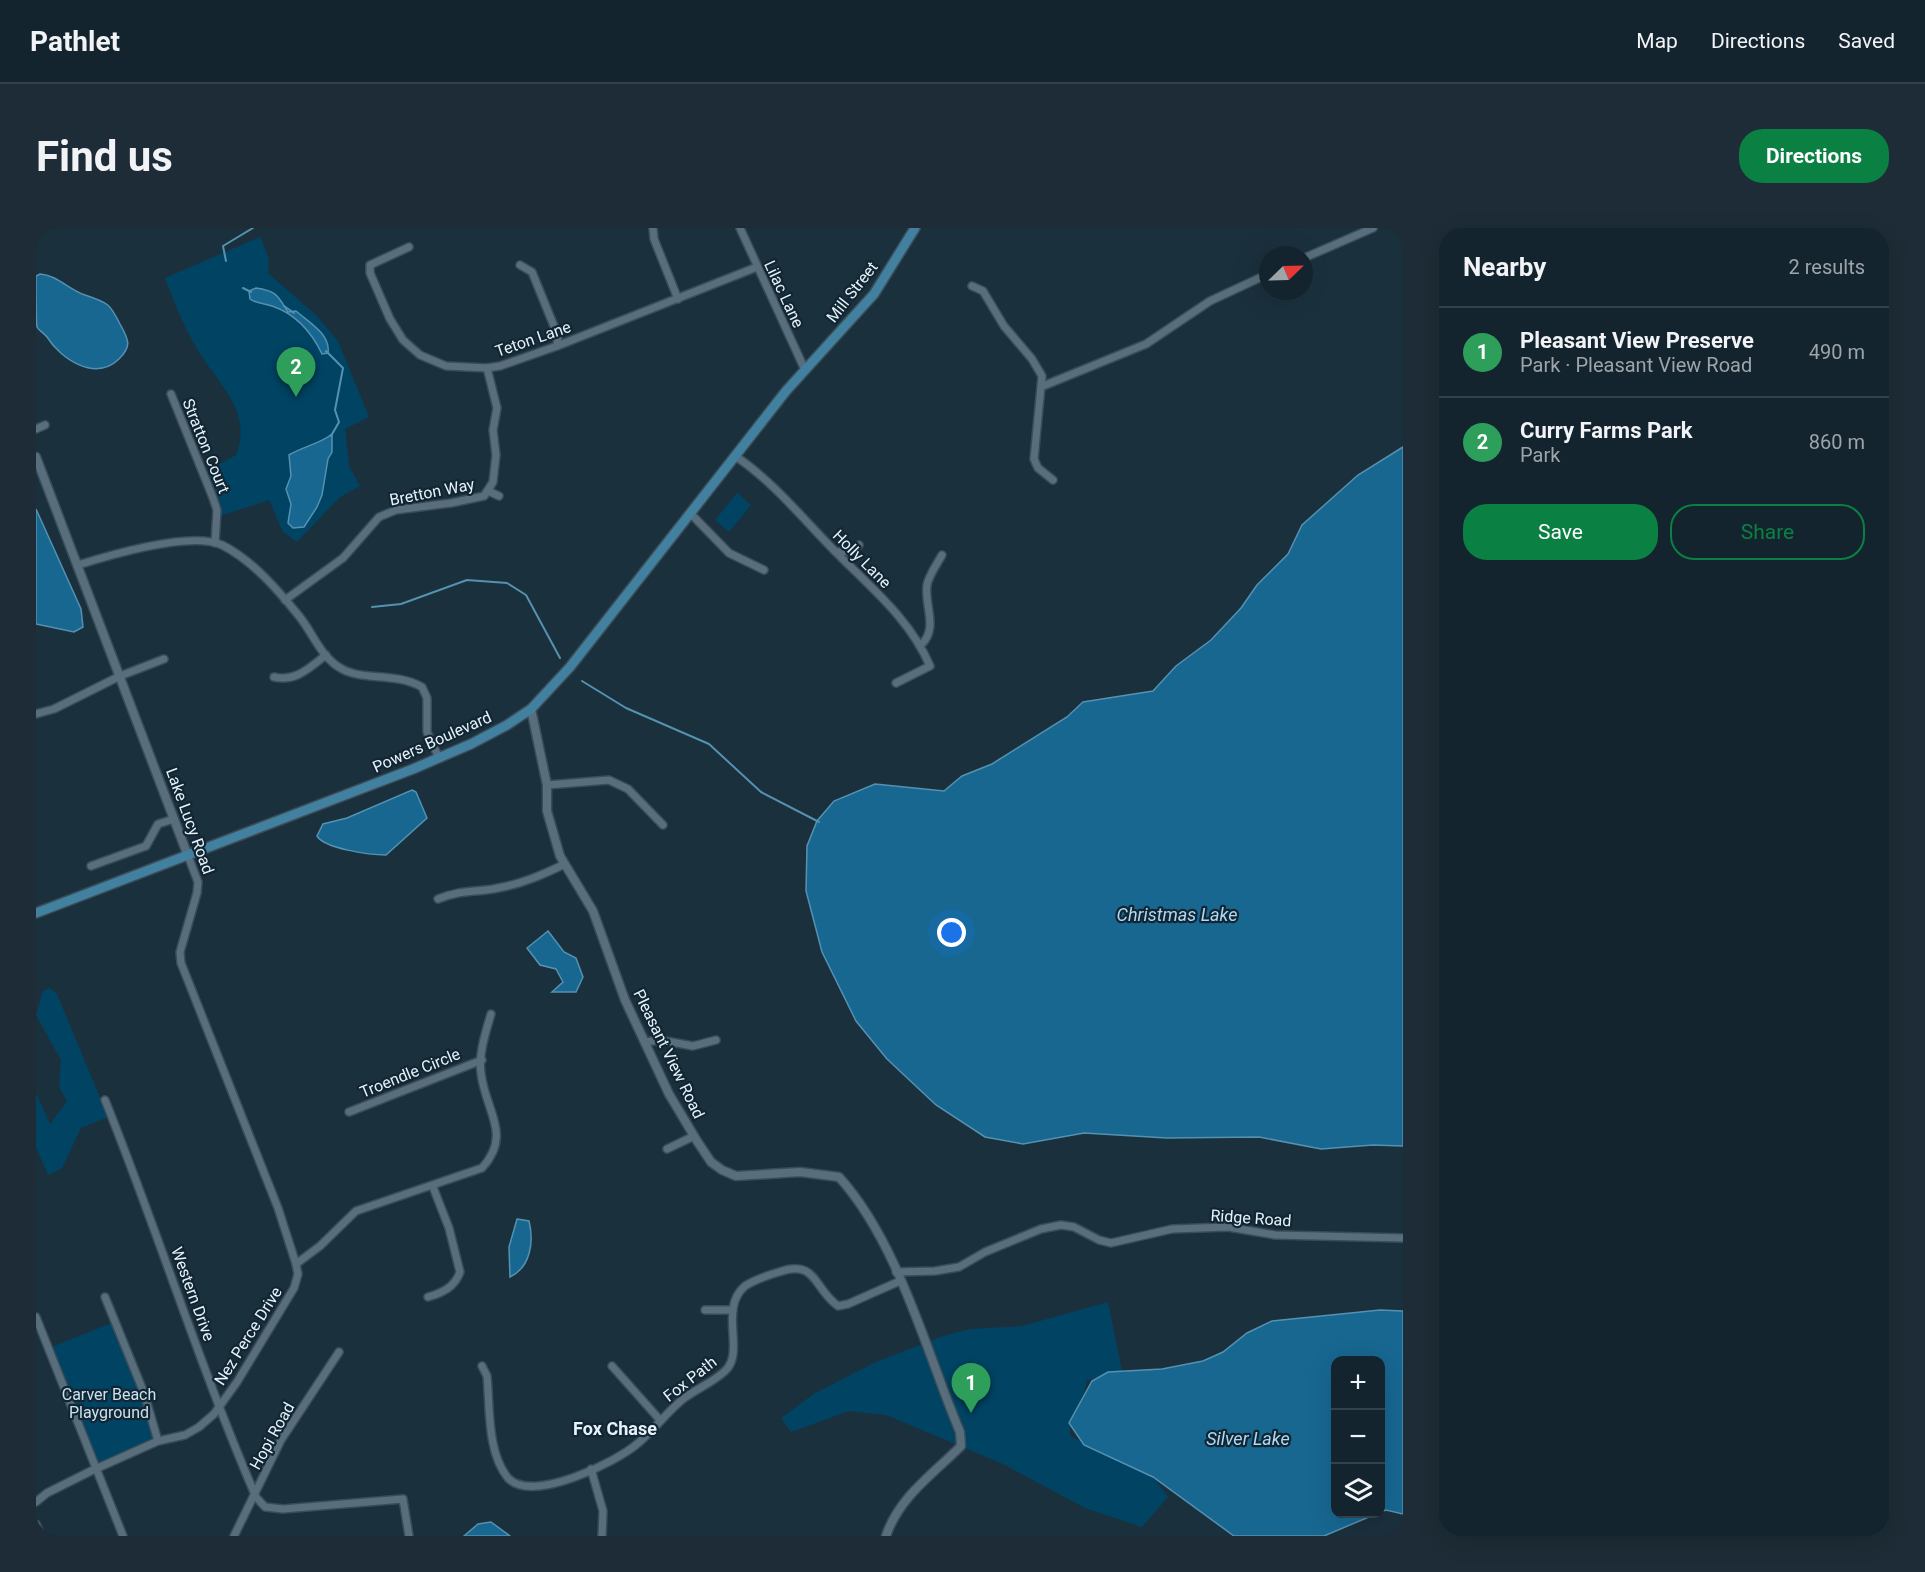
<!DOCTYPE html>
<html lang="en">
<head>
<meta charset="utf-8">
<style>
	:root { --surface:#14242e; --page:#1d2c36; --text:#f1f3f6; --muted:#9da4aa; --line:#33414a; --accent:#0b8043 }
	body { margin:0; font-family:Roboto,sans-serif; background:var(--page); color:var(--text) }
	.controls { position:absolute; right:18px; bottom:18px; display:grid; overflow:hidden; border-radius:12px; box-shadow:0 6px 24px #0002 }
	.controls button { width:54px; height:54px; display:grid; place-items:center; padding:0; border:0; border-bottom:2px solid var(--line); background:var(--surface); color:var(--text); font:30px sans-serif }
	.compass { position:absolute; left:1223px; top:18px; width:54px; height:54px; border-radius:50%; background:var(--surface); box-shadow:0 6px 24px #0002; rotate:67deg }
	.you { position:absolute; left:916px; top:705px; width:21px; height:21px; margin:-15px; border:4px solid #fff; border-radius:50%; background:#1a73e8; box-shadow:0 0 0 9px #1a73e833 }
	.badge { display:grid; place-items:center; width:39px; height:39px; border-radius:50%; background:var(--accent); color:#fff; font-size:20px; font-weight:700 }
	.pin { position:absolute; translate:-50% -50px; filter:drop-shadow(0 2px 3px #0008) }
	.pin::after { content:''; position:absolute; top:32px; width:21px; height:18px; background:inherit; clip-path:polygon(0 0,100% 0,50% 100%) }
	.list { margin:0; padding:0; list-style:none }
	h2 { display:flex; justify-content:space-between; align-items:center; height:78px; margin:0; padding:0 24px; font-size:26px }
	h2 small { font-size:20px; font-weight:400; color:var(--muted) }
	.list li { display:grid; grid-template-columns:39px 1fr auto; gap:18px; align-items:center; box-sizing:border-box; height:90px; padding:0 24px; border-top:2px solid var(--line) }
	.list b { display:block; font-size:22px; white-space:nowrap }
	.list p { margin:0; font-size:20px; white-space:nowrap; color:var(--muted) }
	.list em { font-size:20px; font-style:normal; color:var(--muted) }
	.actions { display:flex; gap:12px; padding:18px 24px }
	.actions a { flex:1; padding:14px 0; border:2px solid var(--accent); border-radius:24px; text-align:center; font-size:21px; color:var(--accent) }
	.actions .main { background:var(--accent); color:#fff }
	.icon { flex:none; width:33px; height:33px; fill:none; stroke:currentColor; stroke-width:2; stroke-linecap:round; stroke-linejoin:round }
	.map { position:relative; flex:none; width:1367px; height:1308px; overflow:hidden; border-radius:24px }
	header { display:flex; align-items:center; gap:36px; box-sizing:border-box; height:84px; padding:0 30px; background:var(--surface); border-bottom:2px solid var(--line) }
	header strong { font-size:28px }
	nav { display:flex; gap:33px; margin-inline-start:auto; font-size:21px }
	.intro { display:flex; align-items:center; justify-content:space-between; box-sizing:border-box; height:144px; padding:0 36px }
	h1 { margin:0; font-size:42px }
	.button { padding:15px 27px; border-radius:24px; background:var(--accent); color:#fff; font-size:21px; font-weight:700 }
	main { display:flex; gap:36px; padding:0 36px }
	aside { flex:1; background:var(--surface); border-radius:24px; box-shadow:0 6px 24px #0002 }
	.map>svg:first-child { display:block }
	.green { fill:#004363 }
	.water { fill:#176791; stroke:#5591b1; stroke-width:1.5 }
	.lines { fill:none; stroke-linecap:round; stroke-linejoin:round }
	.stream { stroke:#5591b1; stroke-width:2 }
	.minor-casing { stroke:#3a4c57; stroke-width:10 }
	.tertiary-casing { stroke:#3a4c57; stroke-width:11 }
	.secondary-casing { stroke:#3a4c57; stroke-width:12 }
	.minor { stroke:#586e7d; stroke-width:7 }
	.tertiary { stroke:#586e7d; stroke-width:8 }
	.secondary { stroke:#4280a0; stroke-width:9 }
	.labels { text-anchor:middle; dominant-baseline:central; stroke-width:4.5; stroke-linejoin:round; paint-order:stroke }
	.street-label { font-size:16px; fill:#e6f2fb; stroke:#112632 }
	.park-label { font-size:16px; fill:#cbe1f0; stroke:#112632 }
	.water-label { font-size:18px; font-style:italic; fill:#add9f6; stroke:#112632 }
	.neighbourhood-label { font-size:18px; font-weight:bold; fill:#e6f2fb; stroke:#112632 }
</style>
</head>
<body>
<header>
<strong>Pathlet</strong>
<nav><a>Map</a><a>Directions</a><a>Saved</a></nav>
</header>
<div class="intro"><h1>Find us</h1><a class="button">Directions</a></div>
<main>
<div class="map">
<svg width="1367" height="1308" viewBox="0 0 1367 1308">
	<rect width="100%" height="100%" fill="#1b303d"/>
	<g class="green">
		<path d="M224 9 233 30 232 45 280 87 302 113 333 189 309 201 313 238 324 258 304 269 261 314 247 304 233 272 181 289 167 245 200 227C218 182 180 155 160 119 147 97 138 74 129 50Z"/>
		<polygon points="701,265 715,277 693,304 679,292"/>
		<polygon points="14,760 21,766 72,889 45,900 26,940 12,947 0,919 0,865 14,896 31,873 23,859 25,832 0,787 7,763"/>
		<path d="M1072 1074 1086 1143C1073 1144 1064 1151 1051 1152 1049 1172 1033 1187 1034 1208L1117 1249 1132 1269 1106 1299 1049 1280 967 1236 850 1187 813 1183 755 1204 745 1190 779 1165 840 1134 907 1108 935 1101 986 1098Z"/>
		<polygon points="78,1094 108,1165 122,1213 59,1241 13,1120"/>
	</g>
	<g class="water">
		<path d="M4 46C21 47 33 62 49 67 73 75 74 76 84 96 93 112 96 118 83 131 59 154 25 131 11 109 8 105 3 103 1 99 0 91 0 59 0 48Z"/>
		<path d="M220 60C242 63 242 69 252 84L260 83C272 94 295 106 292 125L286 126C275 103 260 86 236 78 229 75 221 76 214 71L213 63Z"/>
		<path d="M296 206V224L292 231 286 267 281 279 268 299 257 300 252 295 255 276 250 261 255 248 253 227C266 219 286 215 296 206Z"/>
		<polygon points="1367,219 1367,918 1337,917 1285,921 1223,909 1131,910 1048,905 987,916 949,909 900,877 851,831 820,793 786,724 770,663 771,618 781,593 798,573 839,556 908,563 926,548 956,536 1031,489 1047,474 1117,463 1140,438 1175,412 1205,380 1221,357 1252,326 1266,297 1322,247"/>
		<polygon points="0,281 45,381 47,399 38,404 0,396"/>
		<path d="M376 562 380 564 391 590 350 627C335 627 289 621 281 608L287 596 311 590Z"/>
		<polygon points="512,703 528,724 540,730 547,749 540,764 516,764 527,754 520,741 504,737 491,720"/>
		<path d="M481 991 493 993C498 1013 495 1039 474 1049L473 1019Z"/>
		<polygon points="1344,1082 1367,1083 1367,1286 1350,1282 1345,1284 1344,1132 1300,1132 1300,1286 1340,1286 1288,1308 1198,1308 1117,1249 1048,1217 1033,1195 1056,1153 1072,1144 1126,1141 1167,1133 1187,1124 1211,1105 1236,1093"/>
		<polygon points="455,1294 474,1308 428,1308 442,1296"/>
	</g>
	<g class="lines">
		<g class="stream">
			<polyline points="190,33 187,18 217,0"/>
			<polyline points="207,60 215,64"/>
			<polyline points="248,78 258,85"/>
			<polyline points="290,123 307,140 299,182 303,194 295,208"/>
			<polyline points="336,379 365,376 431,352 471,355 490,367 524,430"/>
			<polyline points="546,453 590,480 673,516 725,564 783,594"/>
		</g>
		<defs>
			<g id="minor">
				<polyline points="617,0 618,11 642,71"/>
				<polyline points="704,0 769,142"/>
				<polyline points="373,19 334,37 334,45 354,91 367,112 384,127 410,138 451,140 464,138 521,118 721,39"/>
				<polyline points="1268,30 1337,0"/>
				<polyline points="484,37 496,44 522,108 521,118"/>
				<polyline points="936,58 947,63 968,98 996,131 1006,148 998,231 1002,240 1017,252"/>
				<polyline points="1007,158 1110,116 1174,73 1232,46"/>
				<polyline points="135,166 177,270 181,282 179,315"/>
				<polyline points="0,201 9,197"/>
				<path d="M699 228C734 251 763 286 792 316 829 355 873 388 894 438L860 455"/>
				<polyline points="452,263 463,268"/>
				<polyline points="655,286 693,325 728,342"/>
				<polyline points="800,324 817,323 823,317"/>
				<path d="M42 337C74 327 155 303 186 317 216 332 242 362 263 388 277 405 285 430 306 441 328 453 359 444 386 459L391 470V504L403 530"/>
				<polyline points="249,372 307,330 343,289 360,282 415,275 448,268 457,254 460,227 457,202 461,180 451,140"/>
				<path d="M885 417C903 400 888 378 891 357 893 347 901 336 906 327"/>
				<path d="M238 449C260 454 273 440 290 427"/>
				<polyline points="0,486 18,481 84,448 128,431"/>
				<polyline points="511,557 573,552 592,561 627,597"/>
				<polyline points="152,628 162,654 161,665 144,724 145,735 242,980 260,1036"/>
				<polyline points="55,638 110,618 122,596 138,591"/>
				<path d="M402 671C427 661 438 665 462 660 486 656 508 646 529 636"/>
				<polyline points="609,814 624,812 657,818 680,812"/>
				<path d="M69 872C122 1004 164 1139 220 1269L229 1279 247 1281 367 1271 373 1308"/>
				<polyline points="313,884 446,832"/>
				<polyline points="631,921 658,908"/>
				<polyline points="860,1044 899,1043 923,1039 949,1024 1005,1001 1025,997 1038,999 1063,1012 1075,1015 1136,1001 1192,999 1239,1007 1367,1010"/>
				<polyline points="69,1069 108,1165 122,1213"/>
				<path d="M392 1069C406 1065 419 1059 424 1044L413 1000 397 959"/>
				<polyline points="669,1082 697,1082"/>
				<polyline points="0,1089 87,1308"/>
				<path d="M446 1138 451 1148C454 1179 451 1225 472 1250 496 1276 580 1234 601 1216 618 1202 630 1185 647 1171 660 1161 676 1155 689 1143 710 1124 682 1081 709 1058 718 1052 733 1047 743 1044 781 1031 777 1060 802 1078L812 1076 864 1053"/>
				<polyline points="576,1138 624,1192"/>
				<polyline points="555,1241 567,1283 566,1308"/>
				<path d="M0 1274 11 1265 55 1243 122 1213 149 1207 163 1199 178 1186 201 1154 258 1060 262 1046 260 1036 284 1018 320 983 446 940C477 906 449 883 445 845 442 827 450 803 455 786"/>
				<polyline points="0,1296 5,1308"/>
				<polyline points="198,1308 245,1212 303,1124"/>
			</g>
			<g id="tertiary">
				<polyline points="0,229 152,628"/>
				<path d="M495 481 511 557V583L524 628 557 683 589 772 633 866 661 913 675 934 686 942 700 948 764 944 803 949C862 1014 890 1123 924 1204L925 1218C897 1246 863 1269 850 1308"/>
			</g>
			<polyline id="secondary" points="0,685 377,541 435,516 471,497 495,481 534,439 750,163 838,66 879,0"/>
		</defs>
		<use href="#minor" class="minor-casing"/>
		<use href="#tertiary" class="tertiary-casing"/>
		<use href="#secondary" class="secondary-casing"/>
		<use href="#minor" class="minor"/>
		<use href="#tertiary" class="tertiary"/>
		<use href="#secondary" class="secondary"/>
	</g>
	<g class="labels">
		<g class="street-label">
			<text transform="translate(816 64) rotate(-52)">Mill Street</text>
			<text transform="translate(748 66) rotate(65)">Lilac Lane</text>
			<text transform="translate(497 111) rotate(-19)">Teton Lane</text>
			<text transform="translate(170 218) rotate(68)">Stratton Court</text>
			<text transform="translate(396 264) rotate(-11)">Bretton Way</text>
			<text transform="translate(826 331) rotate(45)">Holly Lane</text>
			<text transform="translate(396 514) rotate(-24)">Powers Boulevard</text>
			<text transform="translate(154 593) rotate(70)">Lake Lucy Road</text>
			<text transform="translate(633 826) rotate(64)">Pleasant View Road</text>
			<text transform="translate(374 845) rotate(-22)">Troendle Circle</text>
			<text transform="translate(1215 990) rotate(4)">Ridge Road</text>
			<text transform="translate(157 1066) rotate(70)">Western Drive</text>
			<text transform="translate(212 1108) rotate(-58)">Nez Perce Drive</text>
			<text transform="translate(654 1151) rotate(-38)">Fox Path</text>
			<text transform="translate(236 1208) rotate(-61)">Hopi Road</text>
		</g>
		<g class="park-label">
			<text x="73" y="1166">Carver Beach<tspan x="73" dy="18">Playground</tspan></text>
		</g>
		<g class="water-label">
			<text x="1141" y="686">Christmas Lake</text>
			<text x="1212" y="1210">Silver Lake</text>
		</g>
		<g class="neighbourhood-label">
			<text x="579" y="1200">Fox Chase</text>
		</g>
	</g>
</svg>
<div class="controls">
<button>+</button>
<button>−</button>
<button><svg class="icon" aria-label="layers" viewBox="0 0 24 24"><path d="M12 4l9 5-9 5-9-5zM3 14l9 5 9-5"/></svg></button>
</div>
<svg class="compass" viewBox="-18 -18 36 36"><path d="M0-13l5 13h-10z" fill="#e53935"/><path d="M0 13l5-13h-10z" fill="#9da4aa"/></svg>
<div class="you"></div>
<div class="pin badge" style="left:935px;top:1185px;background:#2e9e5b">1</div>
<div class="pin badge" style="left:260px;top:169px;background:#2e9e5b">2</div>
</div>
<aside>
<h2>Nearby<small>2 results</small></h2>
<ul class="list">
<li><span class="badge" style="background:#2e9e5b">1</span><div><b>Pleasant View Preserve</b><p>Park · Pleasant View Road</p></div><em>490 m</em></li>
<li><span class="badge" style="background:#2e9e5b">2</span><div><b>Curry Farms Park</b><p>Park</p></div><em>860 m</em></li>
</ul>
<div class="actions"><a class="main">Save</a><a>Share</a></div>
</aside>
</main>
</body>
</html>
